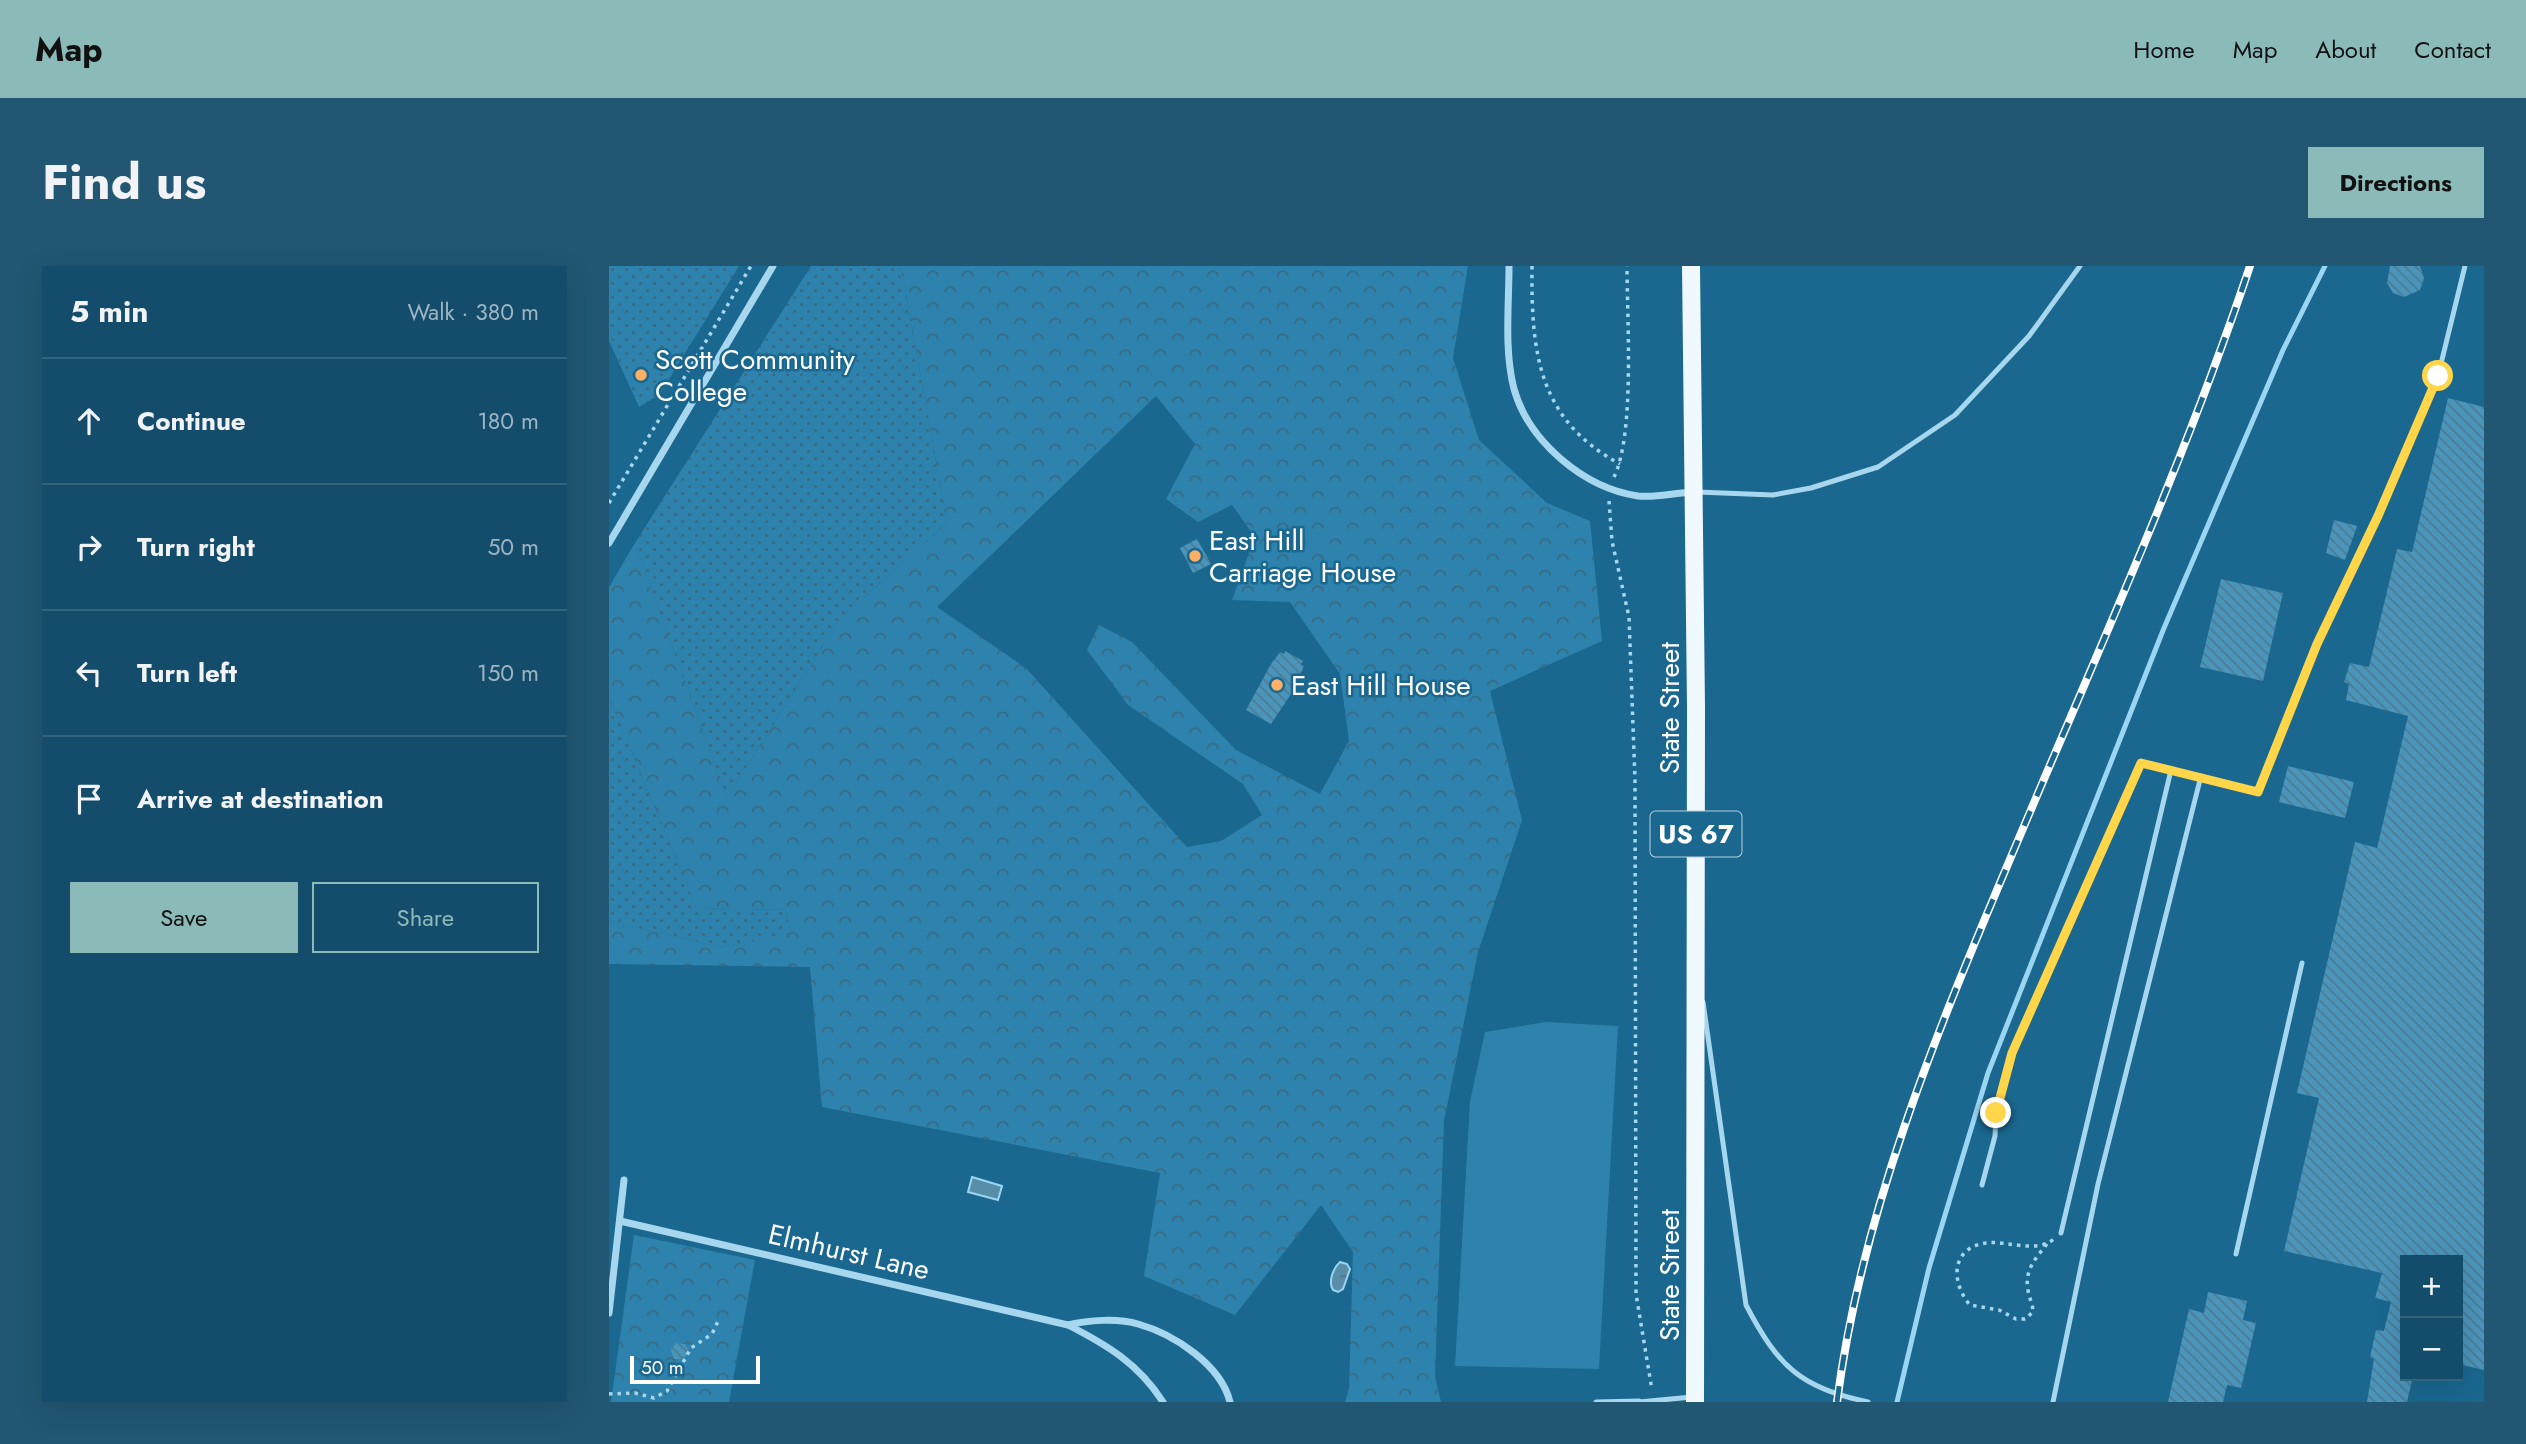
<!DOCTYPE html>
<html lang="en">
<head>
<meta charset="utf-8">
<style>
	:root { --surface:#144d6b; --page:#215773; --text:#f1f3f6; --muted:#9db4c1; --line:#33647e; --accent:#8bbbb9 }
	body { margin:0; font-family:Jost,sans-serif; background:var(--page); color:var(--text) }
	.controls { position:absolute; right:21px; bottom:21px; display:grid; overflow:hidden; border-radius:0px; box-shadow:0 7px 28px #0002 }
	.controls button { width:63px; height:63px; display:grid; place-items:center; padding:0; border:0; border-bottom:2px solid var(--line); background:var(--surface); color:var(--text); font:35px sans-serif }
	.scale { position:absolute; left:21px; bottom:18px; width:130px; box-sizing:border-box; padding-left:7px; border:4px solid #fff; border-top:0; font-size:19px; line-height:24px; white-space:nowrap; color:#fff; -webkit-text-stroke:5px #1a678f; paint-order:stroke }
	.stop { position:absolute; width:21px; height:21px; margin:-16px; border:5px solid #ffd54a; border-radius:50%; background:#fff }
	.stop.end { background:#ffd54a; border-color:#fff; box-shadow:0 2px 7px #0008 }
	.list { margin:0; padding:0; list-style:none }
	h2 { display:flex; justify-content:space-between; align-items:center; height:91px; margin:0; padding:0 28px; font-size:30px }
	h2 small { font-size:23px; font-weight:400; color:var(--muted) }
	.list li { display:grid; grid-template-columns:46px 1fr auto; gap:21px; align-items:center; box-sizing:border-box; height:126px; padding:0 28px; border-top:2px solid var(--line) }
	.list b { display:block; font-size:26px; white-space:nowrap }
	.list em { font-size:23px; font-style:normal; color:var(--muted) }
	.actions { display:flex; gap:14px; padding:21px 28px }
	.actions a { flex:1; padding:16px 0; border:2px solid var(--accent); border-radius:0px; text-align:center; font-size:24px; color:var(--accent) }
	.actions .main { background:var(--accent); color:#111 }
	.icon { flex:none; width:38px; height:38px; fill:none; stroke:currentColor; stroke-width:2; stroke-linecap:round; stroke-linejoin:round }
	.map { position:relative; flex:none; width:1875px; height:1136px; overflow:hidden; border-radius:0px }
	header { display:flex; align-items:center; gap:42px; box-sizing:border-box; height:98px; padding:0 35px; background:var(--accent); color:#111 }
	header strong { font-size:33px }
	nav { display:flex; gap:38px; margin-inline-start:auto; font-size:24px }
	.intro { display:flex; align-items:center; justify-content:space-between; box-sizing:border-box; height:168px; padding:0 42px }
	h1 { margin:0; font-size:49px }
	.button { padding:18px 32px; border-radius:0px; background:var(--accent); color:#111; font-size:24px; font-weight:700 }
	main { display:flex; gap:42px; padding:0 42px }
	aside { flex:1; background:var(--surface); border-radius:0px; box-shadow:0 7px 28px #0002 }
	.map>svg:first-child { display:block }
	.grass { fill:url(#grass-dots) }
	.forest { fill:url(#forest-crowns); fill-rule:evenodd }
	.pitch { fill:#2d83ad }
	.water { fill:url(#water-ripples); stroke:#9ad5f1; stroke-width:2 }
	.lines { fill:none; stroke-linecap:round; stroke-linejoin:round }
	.stream { stroke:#9ad5f1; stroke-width:5 }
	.building { fill:url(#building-back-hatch) }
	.path { stroke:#a7d7ee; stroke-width:3.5; stroke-dasharray:3.5 5; stroke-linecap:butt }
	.lane { stroke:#a7d7ee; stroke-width:5 }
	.street { stroke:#a7d7ee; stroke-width:7 }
	.primary { stroke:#eff9ff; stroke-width:18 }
	.rail-casing { stroke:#fff; stroke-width:8 }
	.rail { stroke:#1a678f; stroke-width:5; stroke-dasharray:16; stroke-linecap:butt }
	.route { stroke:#ffd54a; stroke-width:9 }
	.poi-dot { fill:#ffb065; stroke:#1a678f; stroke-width:2.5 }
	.labels { text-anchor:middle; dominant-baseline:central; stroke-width:5; stroke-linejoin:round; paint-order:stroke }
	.shield { fill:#1a678f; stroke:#bad1dd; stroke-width:2 }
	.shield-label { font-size:26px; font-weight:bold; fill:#fff }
	.poi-label { font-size:28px; fill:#fff; stroke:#1a678f; text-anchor:start }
	.street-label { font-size:28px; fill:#fff; stroke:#1a678f }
</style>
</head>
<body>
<header>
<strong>Map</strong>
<nav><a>Home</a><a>Map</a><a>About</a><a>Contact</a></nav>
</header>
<div class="intro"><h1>Find us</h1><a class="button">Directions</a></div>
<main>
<aside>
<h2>5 min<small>Walk · 380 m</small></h2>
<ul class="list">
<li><svg class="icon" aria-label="ahead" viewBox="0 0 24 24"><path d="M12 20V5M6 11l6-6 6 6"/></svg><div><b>Continue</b></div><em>180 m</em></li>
<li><svg class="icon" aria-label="right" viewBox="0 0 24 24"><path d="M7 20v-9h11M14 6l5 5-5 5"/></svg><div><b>Turn right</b></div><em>50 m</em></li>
<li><svg class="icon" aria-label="left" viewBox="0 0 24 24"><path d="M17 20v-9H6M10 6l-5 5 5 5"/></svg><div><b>Turn left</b></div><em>150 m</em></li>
<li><svg class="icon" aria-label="arrive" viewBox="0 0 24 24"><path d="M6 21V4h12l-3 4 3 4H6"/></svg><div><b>Arrive at destination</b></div></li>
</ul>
<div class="actions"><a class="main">Save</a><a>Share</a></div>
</aside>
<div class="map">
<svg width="1875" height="1136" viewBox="0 0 1875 1136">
	<defs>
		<pattern id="grass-dots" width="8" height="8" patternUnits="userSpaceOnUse" patternTransform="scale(1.75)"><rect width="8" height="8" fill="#2d83ad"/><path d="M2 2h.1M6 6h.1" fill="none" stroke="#3b6a81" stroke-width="1.8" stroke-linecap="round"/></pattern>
		<pattern id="forest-crowns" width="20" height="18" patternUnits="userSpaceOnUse" patternTransform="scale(1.75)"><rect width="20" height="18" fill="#2d83ad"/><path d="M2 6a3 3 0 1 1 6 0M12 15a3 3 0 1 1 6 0" fill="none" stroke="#3b6a81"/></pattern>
		<pattern id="water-ripples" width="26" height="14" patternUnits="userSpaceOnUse" patternTransform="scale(1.75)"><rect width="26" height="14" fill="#598ea9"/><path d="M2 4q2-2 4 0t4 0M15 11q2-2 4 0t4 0" fill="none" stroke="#547484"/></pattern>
		<pattern id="building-back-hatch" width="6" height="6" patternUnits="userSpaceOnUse" patternTransform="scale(1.75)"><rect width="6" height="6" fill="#4b95ba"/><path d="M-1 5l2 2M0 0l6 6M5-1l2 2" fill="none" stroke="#4b7b94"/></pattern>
	</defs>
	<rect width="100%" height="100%" fill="#1a678f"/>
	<g class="grass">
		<polygon points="0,0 130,0 50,129 30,141 0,75"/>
		<polygon points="202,0 292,0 338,257 230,354 118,532 26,277"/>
		<polygon points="0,430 87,642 177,644 181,670 110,681 0,655"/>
	</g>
	<g class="forest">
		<path d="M292 0H859L844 92 870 174 938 237 981 255 993 375 881 425 913 554 869 686 835 855 826 1111 832 1136H736L740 1122 744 986 712 939 626 1049 535 1010 551 907 213 841 201 701 0 698V655L110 681 181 669 177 644 87 642 0 430V321L26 277 118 532 230 354 338 257ZM547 130 586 178 557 233 589 256 623 239 646 271 623 334 681 336 731 408 740 475 711 528 627 484 523 376 490 359 478 384 519 439 634 518 653 549 612 575 578 581 417 402 328 341Z"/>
		<polygon points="25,969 146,994 120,1136 2,1136"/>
	</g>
	<polygon class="pitch" points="937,756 1009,760 990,1103 846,1100 861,835 876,766"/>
	<g class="water">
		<polygon points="363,911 393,920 389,934 359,926"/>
		<path d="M731 996 738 998 741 1003 734 1023 729 1026 724 1024C719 1016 724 1002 731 996Z"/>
	</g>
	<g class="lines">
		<polyline class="stream" points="1288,1136 1320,1002 1379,807 1555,362 1674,84 1716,0"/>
	</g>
	<g class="building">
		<polygon points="1781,0 1811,0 1815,12 1811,24 1795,31 1784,27 1778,17"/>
		<polygon points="1839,132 1875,141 1875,1104 1849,1098 1849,994 1796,994 1796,1110 1804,1110 1798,1136 1758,1136 1765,1093 1761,1091 1767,1064 1775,1065 1782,1036 1766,1032 1773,1007 1675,985 1710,832 1688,827 1746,576 1768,582 1799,450 1737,434 1740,418 1735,416 1741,397 1760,401 1788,283 1803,286"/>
		<polygon points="1725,254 1748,260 1736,294 1717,287"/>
		<polygon points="588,273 602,298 584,307 571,282"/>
		<polygon points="1612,313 1674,327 1654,415 1591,401"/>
		<polygon points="676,385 694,395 692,398 695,400 684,425 662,458 637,444 662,398 671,386 675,388"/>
		<polygon points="1679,500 1745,516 1736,552 1670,536"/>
		<polygon points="1599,1026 1638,1035 1634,1054 1647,1057 1632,1122 1618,1119 1614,1136 1559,1136 1580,1043 1595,1047"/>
		<polygon points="67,1077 76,1078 80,1086 74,1093 65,1093 62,1084"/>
	</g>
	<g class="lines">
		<g class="path">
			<path d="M923 0C922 86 929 154 1011 198"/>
			<path d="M1005 211C1026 168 1018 52 1018 0"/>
			<polyline points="1000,235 1003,275 1020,351 1026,514 1027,1028 1043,1124"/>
			<polyline points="0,237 142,0"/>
			<path d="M1438 978C1427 992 1415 1004 1419 1024 1420 1032 1424 1038 1424 1046L1416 1053H1407L1390 1044 1361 1039C1342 1017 1341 982 1377 977 1397 974 1427 988 1445 973"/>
			<polyline points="0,1128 26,1127 45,1132 58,1125 82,1082 103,1068 110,1053"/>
		</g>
		<g class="lane">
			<polyline points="1088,226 1164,229 1202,222 1269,201 1346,149 1420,70 1471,0"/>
			<path d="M1094 736 1137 1039C1169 1100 1190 1121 1259 1136"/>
			<polyline points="1373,919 1386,870 1387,847 1403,787 1532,497 1562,504"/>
			<polyline points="1452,967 1562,504 1649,526 1708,378 1769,250 1829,110 1856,0"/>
			<polyline points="1627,988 1693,697"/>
			<polyline points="987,1136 1030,1135"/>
			<polyline points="1030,1136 1083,1131"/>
			<polyline points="1444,1136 1489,918 1592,510"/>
		</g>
		<g class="street">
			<path d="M900 0C900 40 895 84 905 123 920 176 975 222 1029 230 1046 232 1066 227 1083 226"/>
			<polyline points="0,277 164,0"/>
			<polyline points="11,955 459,1059"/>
			<polyline points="0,1047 15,914"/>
			<path d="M554 1136C530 1098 498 1079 459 1059 479 1054 509 1052 529 1058 565 1068 612 1099 621 1136"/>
		</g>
		<polyline class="primary" points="1082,0 1087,441 1086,1136"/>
		<defs>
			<path id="rail" d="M1228 1136C1252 949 1326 770 1399 598 1482 400 1573 203 1641 0"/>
		</defs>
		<use href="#rail" class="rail-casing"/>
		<use href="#rail" class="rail"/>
	</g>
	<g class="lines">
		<polyline class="route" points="1387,847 1403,787 1532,497 1649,526 1708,378 1769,250 1829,110"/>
	</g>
	<g class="poi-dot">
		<circle cx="32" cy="109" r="7"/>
		<circle cx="586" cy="290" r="7"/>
		<circle cx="668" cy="419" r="7"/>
	</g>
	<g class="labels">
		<rect class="shield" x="1041.5" y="545.5" width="91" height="45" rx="5"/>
		<g class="shield-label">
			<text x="1087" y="568">US 67</text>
		</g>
		<g class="poi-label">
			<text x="46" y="93">Scott Community<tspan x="46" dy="32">College</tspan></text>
			<text x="600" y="274">East Hill<tspan x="600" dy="32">Carriage House</tspan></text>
			<text x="682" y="419">East Hill House</text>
		</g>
		<g class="street-label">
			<text transform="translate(1060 442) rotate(-90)">State Street</text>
			<text transform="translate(240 986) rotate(13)">Elmhurst Lane</text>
			<text transform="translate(1060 1009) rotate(-90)">State Street</text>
		</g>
	</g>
</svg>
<div class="controls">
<button>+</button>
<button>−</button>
</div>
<div class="scale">50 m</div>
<div class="stop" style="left:1829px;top:110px"></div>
<div class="stop end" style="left:1387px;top:847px"></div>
</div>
</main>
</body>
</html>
